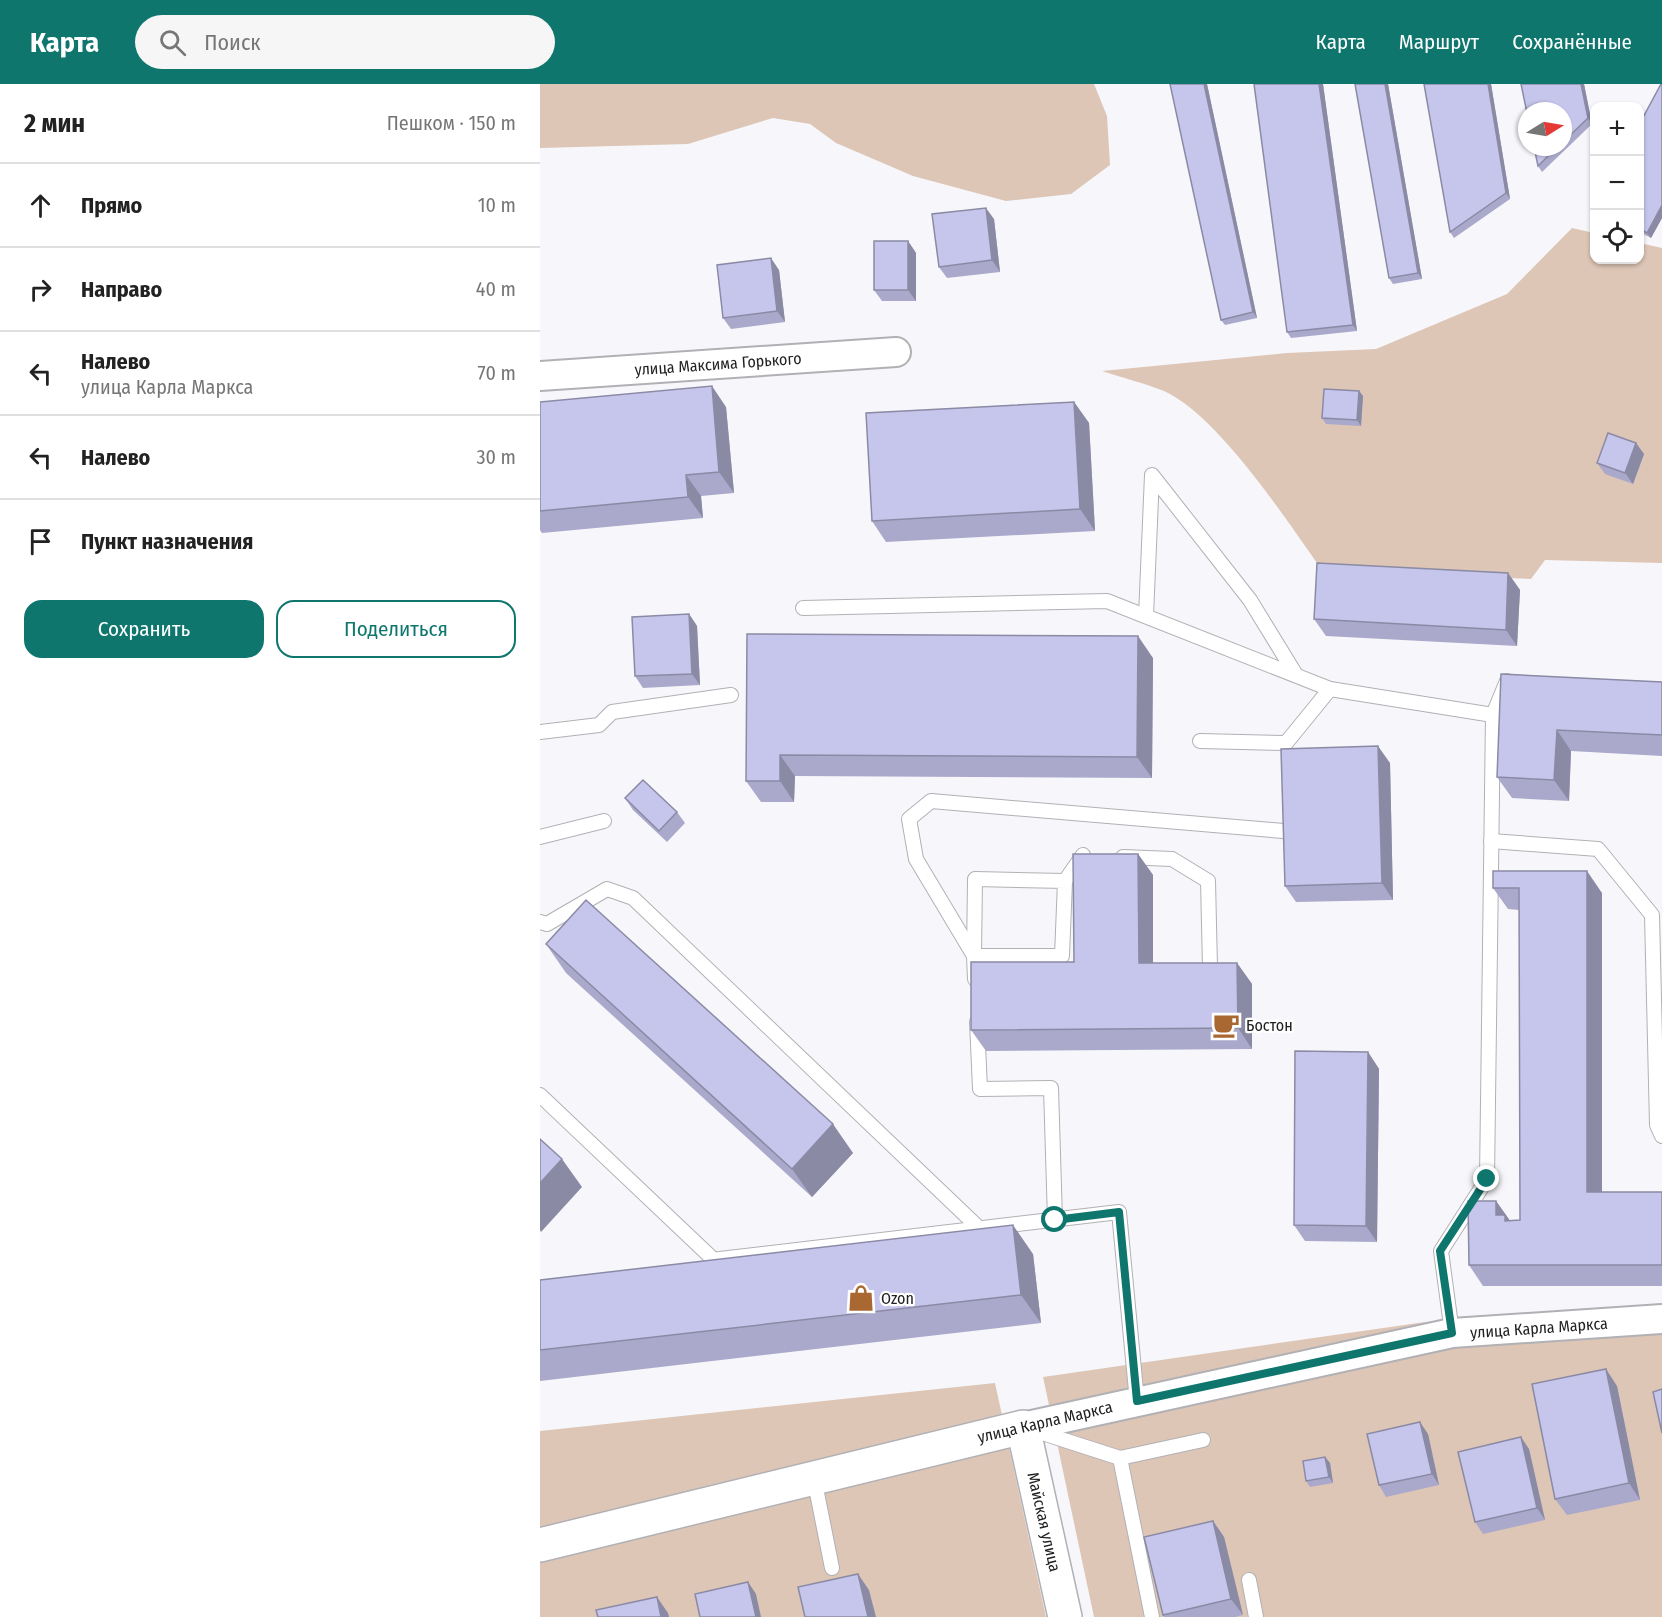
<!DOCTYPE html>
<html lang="ru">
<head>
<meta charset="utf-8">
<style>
	:root { --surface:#fff; --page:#f6f6f6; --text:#222; --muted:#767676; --line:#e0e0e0; --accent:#0f766e }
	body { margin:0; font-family:"Fira Sans Condensed",sans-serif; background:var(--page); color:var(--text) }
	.controls { position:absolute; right:18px; top:18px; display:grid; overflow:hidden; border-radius:12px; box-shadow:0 2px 4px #0004 }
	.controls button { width:54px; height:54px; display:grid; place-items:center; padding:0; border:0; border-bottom:2px solid var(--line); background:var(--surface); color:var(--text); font:30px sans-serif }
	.compass { position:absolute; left:978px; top:18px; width:54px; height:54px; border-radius:50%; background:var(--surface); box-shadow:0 2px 4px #0004; rotate:79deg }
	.stop { position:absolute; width:18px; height:18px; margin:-14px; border:4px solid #0f766e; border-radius:50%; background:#fff }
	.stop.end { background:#0f766e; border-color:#fff; box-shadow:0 2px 6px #0008 }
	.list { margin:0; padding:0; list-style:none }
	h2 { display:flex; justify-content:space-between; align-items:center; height:78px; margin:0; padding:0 24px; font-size:26px }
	h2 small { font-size:20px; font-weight:400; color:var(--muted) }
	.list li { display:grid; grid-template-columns:39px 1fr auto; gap:18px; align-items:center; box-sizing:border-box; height:84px; padding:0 24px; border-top:2px solid var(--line) }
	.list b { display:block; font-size:22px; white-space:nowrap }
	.list p { margin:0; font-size:20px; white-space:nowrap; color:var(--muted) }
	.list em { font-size:20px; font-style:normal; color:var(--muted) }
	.actions { display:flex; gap:12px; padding:18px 24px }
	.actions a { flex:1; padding:14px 0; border:2px solid var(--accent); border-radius:18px; text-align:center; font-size:21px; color:var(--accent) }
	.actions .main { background:var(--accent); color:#fff }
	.icon { flex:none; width:33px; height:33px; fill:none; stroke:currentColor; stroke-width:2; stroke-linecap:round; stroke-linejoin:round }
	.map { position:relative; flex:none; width:1122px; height:1533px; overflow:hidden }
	header { display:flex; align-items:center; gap:36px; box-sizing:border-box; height:84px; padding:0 30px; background:var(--accent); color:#fff }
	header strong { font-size:28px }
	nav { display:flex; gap:33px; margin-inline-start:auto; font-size:21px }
	.search { width:420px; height:54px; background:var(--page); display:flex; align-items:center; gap:15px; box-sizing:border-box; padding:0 21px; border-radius:33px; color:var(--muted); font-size:22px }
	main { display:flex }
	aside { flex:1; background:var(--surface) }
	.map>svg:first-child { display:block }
	.green { fill:#ddc6b6 }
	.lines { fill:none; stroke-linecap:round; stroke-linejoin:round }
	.service-casing { stroke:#b1b1b5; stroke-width:16 }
	.minor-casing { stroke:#b1b1b5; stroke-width:32 }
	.tertiary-casing { stroke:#b1b1b5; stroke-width:36 }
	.service { stroke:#fff; stroke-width:14 }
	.minor { stroke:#fff; stroke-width:28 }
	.tertiary { stroke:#fff; stroke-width:33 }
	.wall { fill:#aaa9cb }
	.shaded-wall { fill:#8b8aa5 }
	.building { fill:#c6c5ec; stroke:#8b8aa5; stroke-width:1.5 }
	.route { stroke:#0f766e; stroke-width:8 }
	.labels { text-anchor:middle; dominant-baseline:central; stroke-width:4.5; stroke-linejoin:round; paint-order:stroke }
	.street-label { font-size:16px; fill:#212122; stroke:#fff }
	.poi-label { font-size:16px; fill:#212122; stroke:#fff; text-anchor:start }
</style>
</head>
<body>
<header>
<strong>Карта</strong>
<div class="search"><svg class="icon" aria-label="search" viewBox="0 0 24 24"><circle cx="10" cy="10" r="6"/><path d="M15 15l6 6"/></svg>Поиск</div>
<nav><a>Карта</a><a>Маршрут</a><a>Сохранённые</a></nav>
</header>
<main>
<aside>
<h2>2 мин<small>Пешком · 150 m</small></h2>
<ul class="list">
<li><svg class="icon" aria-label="ahead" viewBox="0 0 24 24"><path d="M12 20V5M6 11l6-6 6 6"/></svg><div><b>Прямо</b></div><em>10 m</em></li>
<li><svg class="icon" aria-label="right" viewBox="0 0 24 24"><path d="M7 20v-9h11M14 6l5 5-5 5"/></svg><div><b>Направо</b></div><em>40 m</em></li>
<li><svg class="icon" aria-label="left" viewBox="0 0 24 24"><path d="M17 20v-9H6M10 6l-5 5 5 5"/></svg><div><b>Налево</b><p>улица Карла Маркса</p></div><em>70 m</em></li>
<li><svg class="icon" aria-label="left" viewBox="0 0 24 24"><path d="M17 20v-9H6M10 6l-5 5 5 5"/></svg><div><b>Налево</b></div><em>30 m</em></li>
<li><svg class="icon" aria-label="arrive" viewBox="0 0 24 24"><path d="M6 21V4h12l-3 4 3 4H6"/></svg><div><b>Пункт назначения</b></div></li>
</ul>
<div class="actions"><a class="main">Сохранить</a><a>Поделиться</a></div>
</aside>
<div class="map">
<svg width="1122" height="1533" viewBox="0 0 1122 1533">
	<rect width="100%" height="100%" fill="#f7f7fb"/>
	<g class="green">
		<polygon points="0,0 554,0 567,32 570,81 531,110 466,117 373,92 296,59 270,40 233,34 148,60 0,64"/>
		<path d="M1032 144 1054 149V176H1100V159L1122 164V479L1005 476 991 495 782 486C747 437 678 331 624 307 604 299 583 294 562 287L747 269 836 265 967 210Z"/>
		<polygon points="1122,1222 1122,1533 554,1533 503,1293 885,1238"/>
		<polygon points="455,1299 506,1533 0,1533 0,1347"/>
	</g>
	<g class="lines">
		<defs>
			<g id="service">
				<polyline points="263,524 567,517 790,605 953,631 947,1095 901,1167 912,1249"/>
				<polyline points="606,532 612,391 710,516 756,591"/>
				<polyline points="953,631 967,597"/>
				<polyline points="0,648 59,641 72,628 191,611"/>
				<polyline points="660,657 746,659 790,605"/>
				<polyline points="0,753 64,737"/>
				<polyline points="951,757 1058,765 1112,831 1117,1041 1122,1052"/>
				<polyline points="583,773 632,775 668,797 670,884"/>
				<polyline points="525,797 522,872 434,872 435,795 525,797 543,771"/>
				<polyline points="0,838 7,840 67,805 93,814 440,1145"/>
				<polyline points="435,895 434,872 376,775 369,735 391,717 743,747"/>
				<polyline points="437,938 440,1005 511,1004 515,1136"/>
				<polyline points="0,1011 174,1176"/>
				<polyline points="171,1176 579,1128 597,1317"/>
				<polyline points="493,1346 580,1374 612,1533"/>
				<polyline points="580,1374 663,1356"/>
				<polyline points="274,1394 292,1484"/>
				<polyline points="709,1496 716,1533"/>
			</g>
			<g id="minor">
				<polyline points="0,292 356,268"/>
				<polyline points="483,1343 912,1249 1122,1235"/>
			</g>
			<polyline id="tertiary" points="0,1461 483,1343 525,1533"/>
		</defs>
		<use href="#service" class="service-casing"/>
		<use href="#minor" class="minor-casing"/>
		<use href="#tertiary" class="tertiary-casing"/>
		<use href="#service" class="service"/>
		<use href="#minor" class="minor"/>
		<use href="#tertiary" class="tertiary"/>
	</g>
	<g class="wall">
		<polygon points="630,0 667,0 717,234 685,241 681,236"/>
		<polygon points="714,0 783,0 817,247 751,254 747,248"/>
		<polygon points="815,0 848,0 882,195 853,200 849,194"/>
		<polygon points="951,0 970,115 914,154 910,148"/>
		<polygon points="1044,0 1052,40 1002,88 998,82 994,63 1023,63 1023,27"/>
		<polygon points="1122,0 1122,134 1111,154 1100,148 1100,39"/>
		<polygon points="454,135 460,188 407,194 399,183"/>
		<polygon points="368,157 376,169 376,217 342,217 334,206"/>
		<polygon points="239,186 245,238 191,245 183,234"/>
		<polygon points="819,307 823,312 821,342 786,340 782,334"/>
		<polygon points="0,318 186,323 194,409 161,412 163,434 2,449 0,446"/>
		<polygon points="534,318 549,339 555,447 346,458 332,437"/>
		<polygon points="1096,359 1104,370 1093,400 1065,390 1057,379"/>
		<polygon points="968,489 980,506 977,562 786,552 774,535"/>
		<polygon points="149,530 157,542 160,601 103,604 95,592"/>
		<polygon points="207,550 613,574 612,694 255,692 254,718 221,718 206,697"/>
		<polygon points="961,590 1122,598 1122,672 1031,667 1029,717 972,714 957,693"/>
		<polygon points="850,679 853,816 756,818 745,802"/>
		<polygon points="85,714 137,728 145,739 127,758 93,726"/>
		<polygon points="598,770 613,791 613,879 697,879 712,900 712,965 446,967 431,946 534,878"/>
		<polygon points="953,787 1062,809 1062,1108 1122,1108 1122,1202 943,1202 929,1181 956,1117 970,1137 980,1136 979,826 968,825 953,804"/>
		<polygon points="6,860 313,1069 272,1113 26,889"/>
		<polygon points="828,968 839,985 837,1158 765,1157 754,1141"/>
		<polygon points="493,1170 501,1239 0,1297 0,1196"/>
		<polygon points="1077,1302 1100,1416 1027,1431 1015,1415"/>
		<polygon points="888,1350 899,1401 846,1413 839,1401"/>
		<polygon points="989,1365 1005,1436 943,1450 935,1438"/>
		<polygon points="785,1373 790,1379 793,1399 770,1403 766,1397"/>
		<polygon points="673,1437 684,1453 703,1531 695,1533 624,1533 623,1531"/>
	</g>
	<g class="shaded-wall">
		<polygon points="664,0 667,0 717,234 713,228"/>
		<polygon points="779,0 783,0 817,247 813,241"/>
		<polygon points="845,0 848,0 882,195 878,189"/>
		<polygon points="948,0 951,0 970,115 966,109"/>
		<polygon points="1041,0 1044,0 1052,40 1048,34"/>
		<polygon points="1122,121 1122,134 1111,154 1107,149"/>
		<polygon points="446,124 454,135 460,188 452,176"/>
		<polygon points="368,157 376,169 376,217 368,206"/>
		<polygon points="231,174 239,186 245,238 237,227"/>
		<polygon points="172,302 186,323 194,409 179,388"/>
		<polygon points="819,307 823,312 821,342 817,336"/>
		<polygon points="534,318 549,339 555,447 540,425"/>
		<polygon points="1096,359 1104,370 1093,400 1085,389"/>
		<polygon points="146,391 161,412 163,434 148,413"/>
		<polygon points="968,489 980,506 977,562 966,546"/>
		<polygon points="149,530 157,542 160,601 152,590"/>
		<polygon points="598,552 613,574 612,694 597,673"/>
		<polygon points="1017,646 1031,667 1029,717 1014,696"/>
		<polygon points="838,662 850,679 853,816 842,799"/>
		<polygon points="240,671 255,692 254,718 240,697"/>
		<polygon points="598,770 613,791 613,900 599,879"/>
		<polygon points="1047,787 1062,809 1062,1129 1047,1108"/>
		<polygon points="697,879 712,900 712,965 698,944"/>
		<polygon points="828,968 839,985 837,1158 826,1142"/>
		<polygon points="293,1040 313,1069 272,1113 252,1085"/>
		<polygon points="22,1075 42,1103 1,1148 0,1146 0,1099"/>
		<polygon points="956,1117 971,1138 971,1152 956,1131"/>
		<polygon points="473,1141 493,1170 501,1239 481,1211"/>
		<polygon points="1066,1285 1077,1302 1100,1416 1089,1399"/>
		<polygon points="880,1338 888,1350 899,1401 892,1390"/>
		<polygon points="981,1353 989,1365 1005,1436 997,1424"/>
		<polygon points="785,1373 790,1379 793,1399 789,1393"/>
		<polygon points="673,1437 684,1453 703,1531 691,1515"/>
		<polygon points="318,1490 329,1506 336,1533 328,1533"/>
		<polygon points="208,1498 216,1510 221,1533 216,1533"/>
		<polygon points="117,1513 128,1529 129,1533 121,1533"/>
	</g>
	<g class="building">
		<polygon points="630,0 664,0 713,228 681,236"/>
		<polygon points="714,0 779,0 813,241 747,248"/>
		<polygon points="815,0 845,0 878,189 849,194"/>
		<polygon points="884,0 948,0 966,109 910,148"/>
		<polygon points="981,0 1041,0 1048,34 1023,58 1023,27 987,27 987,29"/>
		<polygon points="1121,0 1122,0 1122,121 1107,149 1100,144 1100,39"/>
		<polygon points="994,63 1017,63 998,82"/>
		<polygon points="446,124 452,176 399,183 392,130"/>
		<rect x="334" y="157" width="34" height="49"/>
		<polygon points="231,174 237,227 183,234 177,181"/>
		<polygon points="172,302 179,388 146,391 148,413 0,427 0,318"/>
		<polygon points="784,305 819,307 817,336 782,334"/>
		<polygon points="534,318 540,425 332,437 326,329"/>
		<polygon points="1068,349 1096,359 1085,389 1057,379"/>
		<polygon points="777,479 968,489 966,546 774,535"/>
		<polygon points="149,530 152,590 95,592 92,533"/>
		<polygon points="207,550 598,552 597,673 240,671 240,697 206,697"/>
		<polygon points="961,590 1122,598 1122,651 1017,646 1014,696 957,693"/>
		<polygon points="838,662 842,799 745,802 741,665"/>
		<polygon points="103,696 137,728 119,747 85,714"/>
		<polygon points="533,770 598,770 599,879 697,879 698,944 431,946 431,878 534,878"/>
		<polygon points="953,787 1047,787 1047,1108 1122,1108 1122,1181 929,1181 928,1117 956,1117 956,1131 965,1131 965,1137 980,1136 979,804 953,804"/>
		<polygon points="46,816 293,1040 252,1085 6,860"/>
		<polygon points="755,967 828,968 826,1142 754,1141"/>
		<polygon points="0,1055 22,1075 0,1099"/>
		<polygon points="473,1141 481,1211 0,1266 0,1196"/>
		<polygon points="1066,1285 1089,1399 1015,1415 992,1300"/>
		<polygon points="1122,1305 1122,1349 1113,1308"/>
		<polygon points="880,1338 892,1390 839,1401 827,1350"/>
		<polygon points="981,1353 997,1424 935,1438 918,1368"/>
		<polygon points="785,1373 789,1393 766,1397 763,1377"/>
		<polygon points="673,1437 691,1515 623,1531 604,1453"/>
		<polygon points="318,1490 328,1533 265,1533 258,1503"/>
		<polygon points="208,1498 216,1533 160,1533 155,1510"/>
		<polygon points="117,1513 121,1533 58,1533 56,1526"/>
	</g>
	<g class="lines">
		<polyline class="route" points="515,1136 579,1128 597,1317 912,1249 900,1167 947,1095"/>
	</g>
	<defs>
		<symbol id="cafe-bare" viewBox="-9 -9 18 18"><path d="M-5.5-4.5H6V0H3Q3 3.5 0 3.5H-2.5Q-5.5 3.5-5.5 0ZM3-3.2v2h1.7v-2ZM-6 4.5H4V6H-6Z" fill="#a96832" stroke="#fff" stroke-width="2.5" paint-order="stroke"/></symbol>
		<symbol id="shop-bare" viewBox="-9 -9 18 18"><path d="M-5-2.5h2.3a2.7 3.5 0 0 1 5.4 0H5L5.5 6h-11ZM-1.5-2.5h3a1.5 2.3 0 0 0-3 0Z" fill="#a96832" stroke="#fff" stroke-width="2.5" paint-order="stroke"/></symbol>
	</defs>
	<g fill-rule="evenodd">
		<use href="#cafe-bare" x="667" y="922" width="38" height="38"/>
		<use href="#shop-bare" x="302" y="1195" width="38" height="38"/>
	</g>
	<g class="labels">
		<g class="street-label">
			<text transform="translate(178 280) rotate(-4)">улица Максима Горького</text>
			<text transform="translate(999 1244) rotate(-4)">улица Карла Маркса</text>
			<text transform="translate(505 1338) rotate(-13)">улица Карла Маркса</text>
			<text transform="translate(504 1438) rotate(77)">Майская улица</text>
		</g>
		<g class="poi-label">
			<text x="706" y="941">Бостон</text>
			<text x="341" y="1214">Ozon</text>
		</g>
	</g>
</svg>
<div class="controls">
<button>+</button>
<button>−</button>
<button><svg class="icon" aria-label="locate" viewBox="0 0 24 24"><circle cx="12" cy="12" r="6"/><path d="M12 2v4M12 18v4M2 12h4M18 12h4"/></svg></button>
</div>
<svg class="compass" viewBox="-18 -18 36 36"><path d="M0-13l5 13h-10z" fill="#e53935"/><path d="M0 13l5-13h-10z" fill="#767676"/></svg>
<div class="stop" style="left:515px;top:1136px"></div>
<div class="stop end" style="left:947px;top:1095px"></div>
</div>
</main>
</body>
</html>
